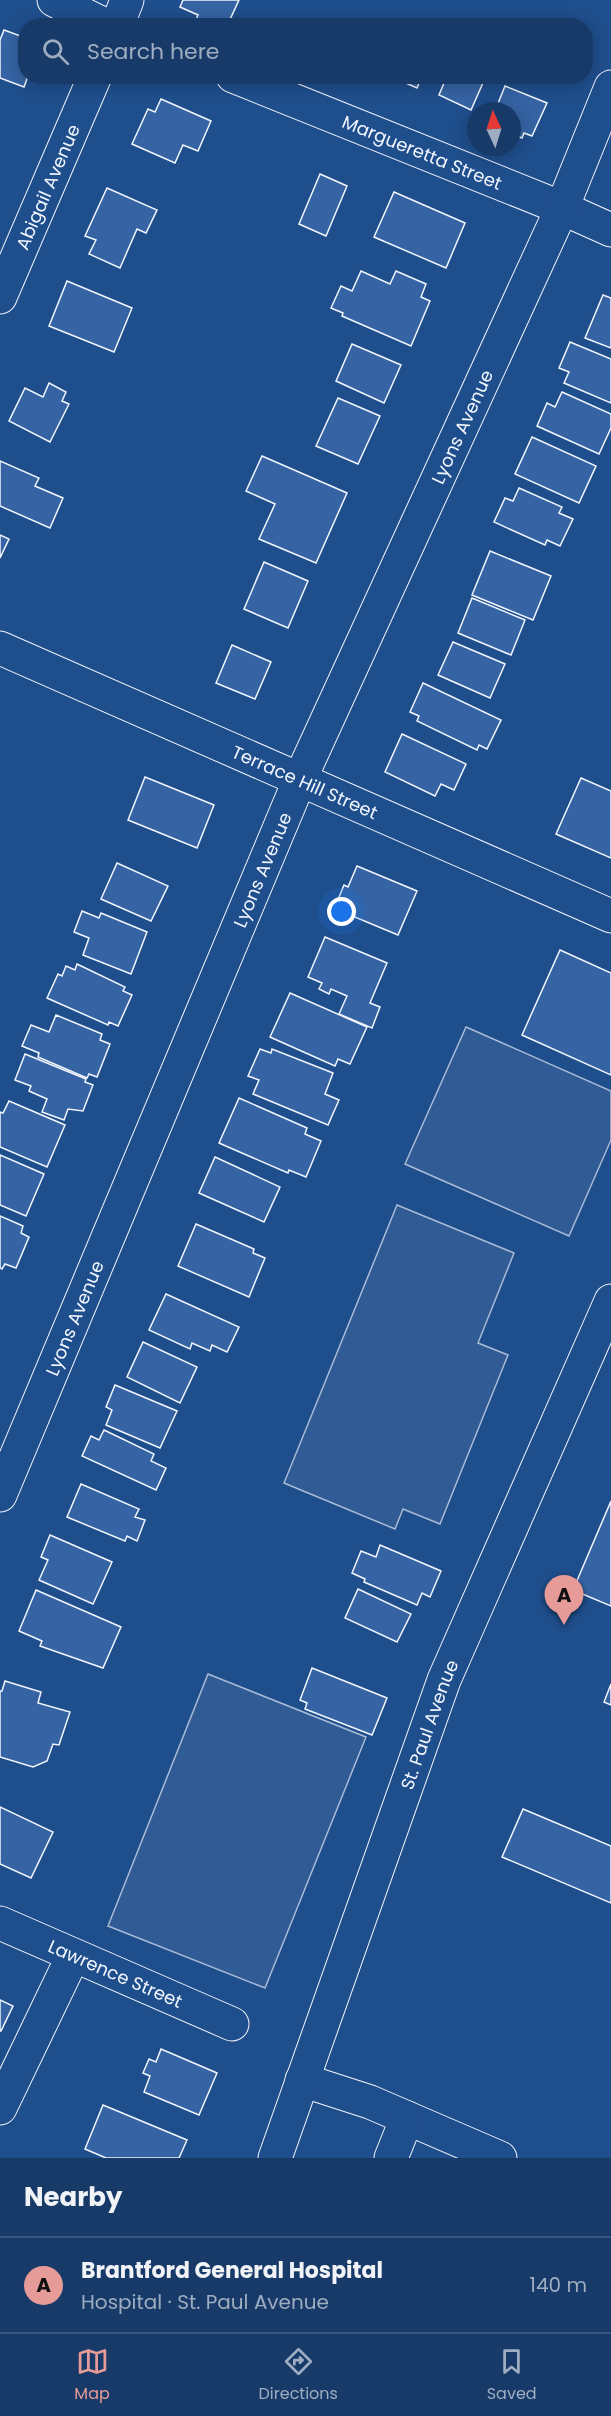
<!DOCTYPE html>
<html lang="en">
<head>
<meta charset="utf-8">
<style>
	:root { --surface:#173a69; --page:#20416f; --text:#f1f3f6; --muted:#9eadc0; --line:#36547d; --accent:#e69b98 }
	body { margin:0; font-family:Poppins,sans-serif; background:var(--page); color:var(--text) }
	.compass { position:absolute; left:467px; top:102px; width:54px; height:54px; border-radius:50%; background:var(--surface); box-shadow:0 3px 15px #0003; rotate:356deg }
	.you { position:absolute; left:342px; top:912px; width:21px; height:21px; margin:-15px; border:4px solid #fff; border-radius:50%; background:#1a73e8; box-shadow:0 0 0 9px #1a73e833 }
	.badge { display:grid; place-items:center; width:39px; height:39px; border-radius:50%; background:var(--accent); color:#111; font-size:20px; font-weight:700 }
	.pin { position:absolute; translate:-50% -50px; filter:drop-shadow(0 2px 3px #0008) }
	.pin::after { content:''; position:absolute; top:32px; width:21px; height:18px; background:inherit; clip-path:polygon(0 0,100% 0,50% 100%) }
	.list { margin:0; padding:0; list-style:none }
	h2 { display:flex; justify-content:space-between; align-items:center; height:78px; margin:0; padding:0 24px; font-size:26px }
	h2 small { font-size:20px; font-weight:400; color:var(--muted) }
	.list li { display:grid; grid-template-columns:39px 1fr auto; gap:18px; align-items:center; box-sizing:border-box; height:96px; padding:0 24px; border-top:2px solid var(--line) }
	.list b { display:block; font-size:22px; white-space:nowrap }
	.list p { margin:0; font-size:20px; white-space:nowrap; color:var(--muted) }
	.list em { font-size:20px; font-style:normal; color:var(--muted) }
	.icon { flex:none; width:33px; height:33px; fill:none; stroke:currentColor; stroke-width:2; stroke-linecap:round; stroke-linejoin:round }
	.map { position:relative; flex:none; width:611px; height:2158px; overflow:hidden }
	.search { position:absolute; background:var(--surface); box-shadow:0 3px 15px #0003; left:18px; right:18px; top:18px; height:66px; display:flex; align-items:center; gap:15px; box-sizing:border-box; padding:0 21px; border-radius:24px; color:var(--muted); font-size:22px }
	.sheet { height:174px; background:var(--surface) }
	nav { display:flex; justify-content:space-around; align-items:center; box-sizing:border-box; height:84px; border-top:2px solid var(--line); background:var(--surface); font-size:16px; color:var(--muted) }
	nav a { display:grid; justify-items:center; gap:3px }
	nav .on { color:var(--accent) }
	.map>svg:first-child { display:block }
	.built { fill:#305b95; stroke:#a8bbd7; stroke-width:1.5 }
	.building { fill:#3563a3; stroke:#f2f6ff; stroke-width:1.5 }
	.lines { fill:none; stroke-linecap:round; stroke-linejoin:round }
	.minor-casing { stroke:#f2f6ff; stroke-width:35 }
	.major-casing { stroke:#f2f6ff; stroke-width:35 }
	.minor { stroke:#1f4e8c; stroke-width:33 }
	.major { stroke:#1f4e8c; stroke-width:33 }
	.labels { text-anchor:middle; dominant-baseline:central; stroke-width:4.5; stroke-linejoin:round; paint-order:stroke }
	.street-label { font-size:18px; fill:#f2f6ff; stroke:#1f4e8c }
</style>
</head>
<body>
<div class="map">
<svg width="611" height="2158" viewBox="0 0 611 2158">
	<rect width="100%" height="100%" fill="#1f4e8c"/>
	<g class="built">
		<polygon points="466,1027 611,1091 611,1140 569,1236 405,1164"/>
		<polygon points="397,1205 514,1253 478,1343 508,1355 440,1524 403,1509 395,1529 284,1483"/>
		<polygon points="208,1674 366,1737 265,1988 108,1926"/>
	</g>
	<g class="building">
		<polygon points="183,0 239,0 227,26 209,20 206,26 195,22 198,15 180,7"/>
		<polygon points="4,30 26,38 26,76 28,76 24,87 0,78 0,40"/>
		<polygon points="390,76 422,76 417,88"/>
		<polygon points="447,76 486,76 471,110 439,95"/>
		<polygon points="505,86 547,103 532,136 524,133 522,138 512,134 512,111 495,111"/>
		<polygon points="161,99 211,121 198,151 183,145 175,163 132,144 148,109 155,112"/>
		<polygon points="320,174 347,186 326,236 299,224"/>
		<polygon points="107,188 157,210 146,233 137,229 120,268 89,254 96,240 85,236"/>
		<polygon points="394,192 465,223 446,268 374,237"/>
		<polygon points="361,271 390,284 396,271 426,284 421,297 430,301 411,346 342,316 343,313 331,308 341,286 352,291"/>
		<polygon points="67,281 132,308 114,352 49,326"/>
		<polygon points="603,295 611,298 611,348 585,338"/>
		<polygon points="570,342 611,359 611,403 564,383 569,372 559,368"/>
		<polygon points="352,344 401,365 384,403 336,381"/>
		<polygon points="49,383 66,392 62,401 69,404 50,442 9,421 25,388 43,397"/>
		<polygon points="562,392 611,414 611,428 599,454 537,426 547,403 555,407"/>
		<polygon points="338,398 380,416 358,464 316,446"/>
		<polygon points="532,437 596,466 579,503 515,474"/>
		<polygon points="262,456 347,493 316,563 259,539 275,504 246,491"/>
		<polygon points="0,461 39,478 35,486 63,498 50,528 0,506"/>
		<polygon points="519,488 562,507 559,513 573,519 560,546 547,540 545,545 494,522 505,498 513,501"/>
		<polygon points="0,535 9,539 0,558"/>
		<polygon points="490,551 551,576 533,620 472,595"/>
		<polygon points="264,562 308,581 288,628 244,609"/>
		<polygon points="472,598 525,620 511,655 458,633"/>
		<polygon points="453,642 505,664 490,698 438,675"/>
		<polygon points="232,645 271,662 255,699 216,683"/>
		<polygon points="423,683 501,720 487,749 479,745 477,750 417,721 419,716 410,712"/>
		<polygon points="402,734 466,764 454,790 441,784 435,796 385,772"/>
		<polygon points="145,777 214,805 197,848 128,820"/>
		<polygon points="581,778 611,791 611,858 556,834"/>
		<polygon points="117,863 168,886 151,921 101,899"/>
		<polygon points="357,866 417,891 398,935 338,910 340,904 337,902 344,885 348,887"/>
		<polygon points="82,911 99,918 101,913 147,932 131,974 83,955 89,938 74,932"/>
		<polygon points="325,937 387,963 370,1003 380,1007 372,1028 339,1014 347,996 331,989 329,994 319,989 322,983 308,977"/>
		<polygon points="560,950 611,973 611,1075 522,1035"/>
		<polygon points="77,964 125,987 123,991 132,995 118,1026 109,1022 108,1025 47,998 58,974 62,976 66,966 75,970"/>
		<polygon points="290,993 367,1027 350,1064 338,1059 335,1066 270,1037"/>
		<polygon points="56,1015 102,1034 100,1040 110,1044 97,1077 89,1074 87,1078 38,1057 39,1053 22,1046 31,1025 49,1032"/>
		<polygon points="260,1049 271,1053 272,1049 333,1073 325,1094 339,1100 328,1125 253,1094 259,1080 248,1076"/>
		<polygon points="25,1054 86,1079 85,1082 93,1085 83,1111 68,1109 64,1120 42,1112 47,1099 29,1091 31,1086 15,1080"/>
		<polygon points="239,1098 307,1128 305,1134 321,1141 306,1177 289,1170 288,1173 219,1143"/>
		<polygon points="9,1101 65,1125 47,1167 0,1147 0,1112 3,1113"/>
		<polygon points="0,1155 44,1174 26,1216 0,1205"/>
		<polygon points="215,1157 280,1187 264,1222 199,1193"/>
		<polygon points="0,1216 23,1226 21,1233 29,1237 16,1268 5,1264 2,1269 0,1268"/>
		<polygon points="196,1224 254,1249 253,1253 265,1258 249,1297 178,1266"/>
		<polygon points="166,1294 239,1327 227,1352 212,1345 210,1351 192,1343 190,1349 149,1330"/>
		<polygon points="143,1342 197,1367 180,1403 127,1377"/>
		<polygon points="115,1385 177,1411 160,1448 106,1425 112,1410 106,1407"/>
		<polygon points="104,1430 154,1454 151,1461 166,1468 156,1490 82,1456 91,1436 99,1440"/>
		<polygon points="81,1484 139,1509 135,1517 145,1520 137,1541 127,1536 125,1541 67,1517"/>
		<polygon points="611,1501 611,1606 573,1590"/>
		<polygon points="50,1535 112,1562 93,1604 39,1580 48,1560 41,1557"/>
		<polygon points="380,1545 441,1571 430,1597 422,1593 417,1605 364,1582 365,1579 352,1573 361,1551 376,1557"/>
		<polygon points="358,1589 411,1614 397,1642 345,1618"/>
		<polygon points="36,1590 121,1627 103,1668 40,1646 42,1641 19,1631"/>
		<polygon points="312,1668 387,1698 372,1735 305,1709 307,1703 300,1700"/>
		<polygon points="5,1681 41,1692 38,1703 70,1712 59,1745 53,1744 47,1761 33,1767 0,1757 0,1691 2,1691"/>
		<polygon points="611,1684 611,1705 604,1702"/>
		<polygon points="0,1807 53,1832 31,1878 0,1864"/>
		<polygon points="523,1809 611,1846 611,1903 502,1857"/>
		<polygon points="0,2000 13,2006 1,2031 0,2031"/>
		<polygon points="161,2049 217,2073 199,2115 144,2092 150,2076 143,2073 149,2059 156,2062"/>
		<polygon points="103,2105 187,2140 179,2158 106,2158 85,2149"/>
	</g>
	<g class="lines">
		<defs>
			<g id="minor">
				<polyline points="54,0 107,26"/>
				<polyline points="117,26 127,0"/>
				<path id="s1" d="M233 76 562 208 611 230"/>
				<path id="s2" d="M0 297 95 76"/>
				<path id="s3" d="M0 648 611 916"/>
				<path id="s4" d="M0 1495 300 779 562 208 611 87"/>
				<path id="s5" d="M0 1923 232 2024"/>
				<polyline points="302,2080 370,2102 500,2158"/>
				<polyline points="0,2108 73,1956"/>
				<polyline points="391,2158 407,2118"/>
			</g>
			<g id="major">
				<path id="s6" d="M275 2158 444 1680 611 1301"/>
			</g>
		</defs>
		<use href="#minor" class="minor-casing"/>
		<use href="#major" class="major-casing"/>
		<use href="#minor" class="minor"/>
		<use href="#major" class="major"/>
	</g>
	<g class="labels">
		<g class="street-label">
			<text stroke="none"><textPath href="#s1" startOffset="204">Margueretta Street</textPath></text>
			<text stroke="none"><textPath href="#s2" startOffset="120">Abigail Avenue</textPath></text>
			<text stroke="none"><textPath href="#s4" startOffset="1164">Lyons Avenue</textPath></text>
			<text stroke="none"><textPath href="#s3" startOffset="333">Terrace Hill Street</textPath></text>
			<text stroke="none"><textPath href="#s4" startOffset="678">Lyons Avenue</textPath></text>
			<text stroke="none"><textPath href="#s4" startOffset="192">Lyons Avenue</textPath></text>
			<text stroke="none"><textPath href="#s6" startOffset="460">St. Paul Avenue</textPath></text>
			<text stroke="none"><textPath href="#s5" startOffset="126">Lawrence Street</textPath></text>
		</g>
	</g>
</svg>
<svg class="compass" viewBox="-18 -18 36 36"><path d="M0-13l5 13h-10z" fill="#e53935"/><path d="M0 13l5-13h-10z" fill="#9eadc0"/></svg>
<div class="you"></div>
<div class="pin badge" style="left:564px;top:1625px">A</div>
<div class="search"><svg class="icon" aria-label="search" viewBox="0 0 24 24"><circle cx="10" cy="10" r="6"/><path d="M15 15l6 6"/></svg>Search here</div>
</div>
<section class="sheet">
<h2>Nearby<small></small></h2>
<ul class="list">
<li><span class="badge">A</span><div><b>Brantford General Hospital</b><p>Hospital · St. Paul Avenue</p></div><em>140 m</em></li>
</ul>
</section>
<nav>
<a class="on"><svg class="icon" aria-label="map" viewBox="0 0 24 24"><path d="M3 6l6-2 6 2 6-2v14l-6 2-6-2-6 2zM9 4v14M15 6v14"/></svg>Map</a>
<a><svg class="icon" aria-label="directions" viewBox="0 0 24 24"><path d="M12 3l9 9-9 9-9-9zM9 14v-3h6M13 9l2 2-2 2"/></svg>Directions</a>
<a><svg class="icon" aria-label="saved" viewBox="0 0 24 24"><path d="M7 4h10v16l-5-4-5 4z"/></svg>Saved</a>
</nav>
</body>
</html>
